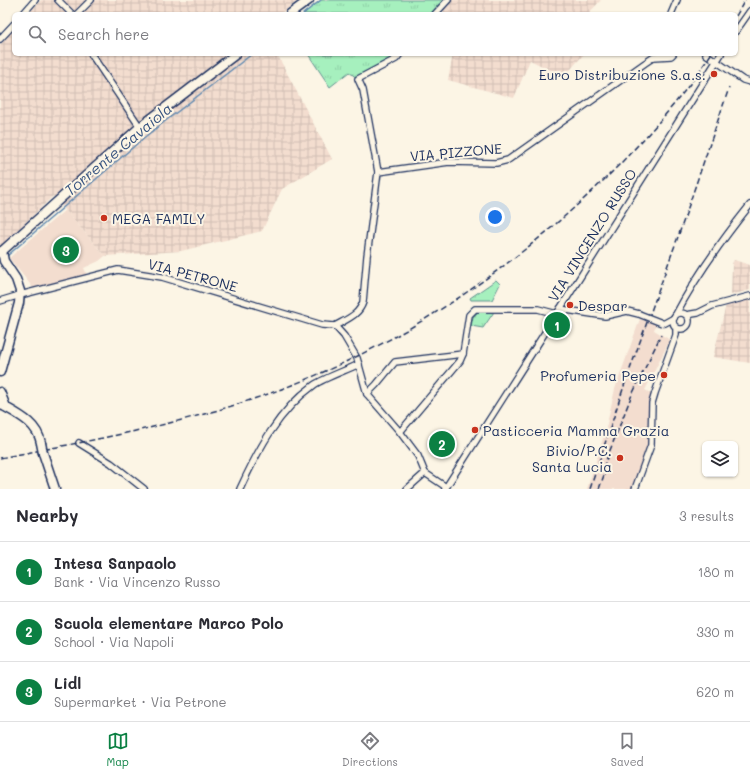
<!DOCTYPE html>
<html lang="en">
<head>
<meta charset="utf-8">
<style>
	:root { --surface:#fff; --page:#f2f2f3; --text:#2b2b33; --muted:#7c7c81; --line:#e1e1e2; --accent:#0b8043 }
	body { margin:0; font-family:Mali,sans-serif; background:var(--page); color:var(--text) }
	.controls { position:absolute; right:12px; bottom:12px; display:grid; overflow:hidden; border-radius:6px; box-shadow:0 1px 3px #0004 }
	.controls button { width:36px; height:36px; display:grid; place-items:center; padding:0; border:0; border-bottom:1px solid var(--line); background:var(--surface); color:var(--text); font:20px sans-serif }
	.you { position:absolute; left:495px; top:217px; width:14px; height:14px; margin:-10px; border:3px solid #fff; border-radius:50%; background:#1a73e8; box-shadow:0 0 0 6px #1a73e833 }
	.badge { display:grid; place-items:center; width:26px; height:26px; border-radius:50%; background:var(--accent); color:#fff; font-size:13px; font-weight:700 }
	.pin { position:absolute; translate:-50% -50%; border:2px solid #fff; box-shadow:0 1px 4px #0006 }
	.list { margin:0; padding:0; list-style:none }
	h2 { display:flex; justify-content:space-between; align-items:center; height:52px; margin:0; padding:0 16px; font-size:17px }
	h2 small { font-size:13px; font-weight:400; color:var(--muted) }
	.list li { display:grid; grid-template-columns:26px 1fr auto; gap:12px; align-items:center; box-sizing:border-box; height:60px; padding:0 16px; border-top:1px solid var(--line) }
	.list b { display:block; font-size:15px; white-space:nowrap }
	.list p { margin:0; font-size:13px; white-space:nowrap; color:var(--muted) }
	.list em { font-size:13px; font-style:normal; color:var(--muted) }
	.icon { flex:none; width:22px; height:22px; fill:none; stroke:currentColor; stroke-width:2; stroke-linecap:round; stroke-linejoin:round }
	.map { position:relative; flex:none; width:750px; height:489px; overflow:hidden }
	.search { position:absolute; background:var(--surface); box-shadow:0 1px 3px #0004; left:12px; right:12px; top:12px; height:44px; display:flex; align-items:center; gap:10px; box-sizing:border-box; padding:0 14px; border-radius:6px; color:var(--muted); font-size:15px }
	.sheet { height:232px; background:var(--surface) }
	nav { display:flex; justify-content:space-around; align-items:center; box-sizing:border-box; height:56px; border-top:1px solid var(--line); background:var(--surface); font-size:11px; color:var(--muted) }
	nav a { display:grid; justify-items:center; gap:2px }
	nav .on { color:var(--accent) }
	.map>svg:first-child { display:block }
	.built { fill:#f3ddcf }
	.industrial { fill:url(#industrial-grid) }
	.park { fill:url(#park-tufts); stroke:#60908e }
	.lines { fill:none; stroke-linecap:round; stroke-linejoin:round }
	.stream { stroke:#5e88b1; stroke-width:1.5 }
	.minor-casing { stroke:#1b2f5e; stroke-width:8 }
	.secondary-casing { stroke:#1b2f5e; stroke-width:11 }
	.primary-casing { stroke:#1b2f5e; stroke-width:11 }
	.minor { stroke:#fcf5e5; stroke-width:5.5 }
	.secondary { stroke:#fcf5e5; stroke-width:8 }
	.primary { stroke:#fcf5e5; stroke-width:8 }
	.rail { stroke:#1b2f5e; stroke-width:1.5; stroke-dasharray:6 3; stroke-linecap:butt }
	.minor-bridge-casing { stroke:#1b2f5e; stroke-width:8; stroke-linecap:butt }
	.secondary-bridge-casing { stroke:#1b2f5e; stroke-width:11; stroke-linecap:butt }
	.minor-bridge { stroke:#fcf5e5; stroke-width:5.5 }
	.secondary-bridge { stroke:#fcf5e5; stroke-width:8 }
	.poi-dot { fill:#c8321e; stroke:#fcf5e5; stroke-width:1.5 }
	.labels { text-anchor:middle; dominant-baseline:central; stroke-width:4; stroke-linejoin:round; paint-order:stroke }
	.poi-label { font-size:14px; fill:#1b2f5e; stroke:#fcf5e5; text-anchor:end }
	.street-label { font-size:14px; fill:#1b2f5e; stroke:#fcf5e5 }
	.water-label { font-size:15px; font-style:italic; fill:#375481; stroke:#fcf5e5 }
</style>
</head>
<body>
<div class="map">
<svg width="750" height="489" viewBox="0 0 750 489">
	<defs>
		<pattern id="industrial-grid" width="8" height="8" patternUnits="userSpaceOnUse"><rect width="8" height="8" fill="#f3ddcf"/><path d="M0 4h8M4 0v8" fill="none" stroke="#d0beb4"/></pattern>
		<pattern id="park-tufts" width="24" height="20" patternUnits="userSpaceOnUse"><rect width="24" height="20" fill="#a6f0be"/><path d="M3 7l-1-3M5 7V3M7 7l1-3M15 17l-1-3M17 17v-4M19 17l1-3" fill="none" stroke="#8ecea6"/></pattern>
	</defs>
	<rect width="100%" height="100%" fill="#fcf5e5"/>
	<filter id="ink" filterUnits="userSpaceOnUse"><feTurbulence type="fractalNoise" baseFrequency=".025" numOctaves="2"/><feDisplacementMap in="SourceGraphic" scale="8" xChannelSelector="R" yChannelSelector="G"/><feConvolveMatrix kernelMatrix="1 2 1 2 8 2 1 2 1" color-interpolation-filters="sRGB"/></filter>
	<g filter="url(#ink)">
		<g class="built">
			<polygon points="65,210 105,256 99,261 84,268 87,275 34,289 9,258"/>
			<polygon points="640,319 656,324 654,330 670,340 645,390 652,394 649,443 633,489 587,489 605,432 615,389"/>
		</g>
		<g class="industrial">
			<polygon points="41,0 299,0 280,14 28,14"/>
			<polygon points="443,0 601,0 588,14 444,14"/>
			<polygon points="14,29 14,54 277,54 332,159 282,189 262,231 181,251 105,256 53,196 0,247 0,45"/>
			<polygon points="453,54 584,54 564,77 530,60 514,98 448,80"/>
			<polygon points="734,260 750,265 750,290 731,295 732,264"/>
			<polygon points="750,299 750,363 713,357 726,305"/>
		</g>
		<g class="park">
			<polygon points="321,0 443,0 443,1 432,14 303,14"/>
			<polygon points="308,54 400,54 358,79 349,72 330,87"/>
			<polygon points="496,280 500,284 492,300 471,300 470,298"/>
			<polygon points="479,311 494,312 483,328 471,326 473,317"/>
		</g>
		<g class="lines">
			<g class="stream">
				<polyline points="303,14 321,0"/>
				<polyline points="7,256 146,136 252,54"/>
			</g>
			<defs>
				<g id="minor">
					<polyline points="58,0 72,14"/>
					<polyline points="23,14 35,0"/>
					<polyline points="77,14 91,0"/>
					<polyline points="435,14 448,0"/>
					<polyline points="671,14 677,0"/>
					<polyline points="736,31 750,11"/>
					<polyline points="0,39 14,24"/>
					<polyline points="91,54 140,127"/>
					<polyline points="706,54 743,80 750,82"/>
					<polyline points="378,172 363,90 358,79 396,59 400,54"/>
					<polyline points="0,301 20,295 118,270 162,277 322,325 335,326 344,336 357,358 367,394 400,432 418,456 425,473 446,487"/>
					<polyline points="560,309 605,316 627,311 639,314"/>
					<circle cx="681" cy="321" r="8"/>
					<polyline points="686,315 698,313 712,306 750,296"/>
					<path d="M675 316C696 276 722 240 750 205"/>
					<polyline points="665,323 674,318"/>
					<path d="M335 326C347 319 359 315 363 302L367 256 378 172 449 162 496 163 508 160 645 63 654 57 671 56 673 54"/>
					<polyline points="367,394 376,385 395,362 463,354 469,315 475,309 538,309 557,314"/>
					<polyline points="400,432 460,361 463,354"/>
					<polyline points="79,443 111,463 144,489"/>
					<path d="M240 489C258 450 278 411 314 385 324 378 347 370 359 364"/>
					<polyline points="407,489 425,473"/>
					<polyline points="445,489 560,309 721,54"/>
					<polyline points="635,489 651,445 652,403 655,393 676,335 676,327"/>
				</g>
				<g id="secondary">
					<polyline points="0,392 6,407"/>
					<path d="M0 404C17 414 37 422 41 443"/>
					<polyline points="43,453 55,489"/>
				</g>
				<g id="primary">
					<polyline points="290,14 309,0"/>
					<polyline points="0,253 140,127 236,54"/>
					<polyline points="0,372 19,303 20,291 16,279 4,261 2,251"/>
				</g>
			</defs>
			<use href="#minor" class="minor-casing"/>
			<use href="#secondary" class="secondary-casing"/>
			<use href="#primary" class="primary-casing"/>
			<use href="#minor" class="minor"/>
			<use href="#secondary" class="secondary"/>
			<use href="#primary" class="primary"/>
			<g class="rail">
				<polyline points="736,16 745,0"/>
				<path d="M0 458C98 439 198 422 292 385 415 337 526 259 619 165 653 130 685 94 711 54"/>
				<polyline points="603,468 631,397 661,335"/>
				<polyline points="590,489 625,383 679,234 729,88"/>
				<polyline points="599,489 608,464"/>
			</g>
			<defs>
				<polyline id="minor-bridge" points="639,314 662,323"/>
				<polyline id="secondary-bridge" points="41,443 43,453"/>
			</defs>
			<use href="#minor-bridge" class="minor-bridge-casing"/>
			<use href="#secondary-bridge" class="secondary-bridge-casing"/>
			<use href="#minor-bridge" class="minor-bridge"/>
			<use href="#secondary-bridge" class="secondary-bridge"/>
		</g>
	</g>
	<g class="poi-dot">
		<circle cx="714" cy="74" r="4"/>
		<circle cx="104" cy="218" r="4"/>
		<circle cx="570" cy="305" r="4"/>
		<circle cx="664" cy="375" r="4"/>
		<circle cx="475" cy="430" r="4"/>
		<circle cx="620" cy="458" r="4"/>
	</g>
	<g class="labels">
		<g class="poi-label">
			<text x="706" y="74">Euro Distribuzione S.a.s.</text>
			<text x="112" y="218" text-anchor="start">MEGA FAMILY</text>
			<text x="578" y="305" text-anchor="start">Despar</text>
			<text x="656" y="375">Profumeria Pepe</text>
			<text x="483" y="430" text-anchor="start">Pasticceria Mamma Grazia</text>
			<text x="612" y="450">Bivio/P.C.<tspan x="612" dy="16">Santa Lucia</tspan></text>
		</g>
		<g class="street-label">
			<text transform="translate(456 152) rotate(-5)">VIA PIZZONE</text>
			<text transform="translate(592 235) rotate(-58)">VIA VINCENZO RUSSO</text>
			<text transform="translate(193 275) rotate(15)">VIA PETRONE</text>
		</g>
		<g class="water-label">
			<text transform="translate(118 149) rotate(-40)">Torrente Cavaiola</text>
		</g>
	</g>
</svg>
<div class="controls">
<button><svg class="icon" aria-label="layers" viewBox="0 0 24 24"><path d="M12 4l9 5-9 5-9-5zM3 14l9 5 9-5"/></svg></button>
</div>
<div class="you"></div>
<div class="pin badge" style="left:557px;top:325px">1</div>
<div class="pin badge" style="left:442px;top:444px">2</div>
<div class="pin badge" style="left:66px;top:250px">3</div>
<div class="search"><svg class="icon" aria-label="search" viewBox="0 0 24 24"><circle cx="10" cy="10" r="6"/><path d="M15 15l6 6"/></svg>Search here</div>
</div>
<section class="sheet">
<h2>Nearby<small>3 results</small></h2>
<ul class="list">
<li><span class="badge">1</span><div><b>Intesa Sanpaolo</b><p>Bank · Via Vincenzo Russo</p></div><em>180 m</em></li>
<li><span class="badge">2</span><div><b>Scuola elementare Marco Polo</b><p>School · Via Napoli</p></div><em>330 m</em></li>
<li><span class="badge">3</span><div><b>Lidl</b><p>Supermarket · Via Petrone</p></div><em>620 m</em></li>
</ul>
</section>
<nav>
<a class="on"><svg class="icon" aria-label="map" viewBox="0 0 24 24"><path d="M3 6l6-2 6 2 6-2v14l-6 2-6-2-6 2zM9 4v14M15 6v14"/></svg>Map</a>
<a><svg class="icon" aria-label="directions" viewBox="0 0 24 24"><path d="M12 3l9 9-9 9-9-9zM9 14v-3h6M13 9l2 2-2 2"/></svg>Directions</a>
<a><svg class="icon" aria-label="saved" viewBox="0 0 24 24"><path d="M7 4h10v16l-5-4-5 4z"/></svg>Saved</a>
</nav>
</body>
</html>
